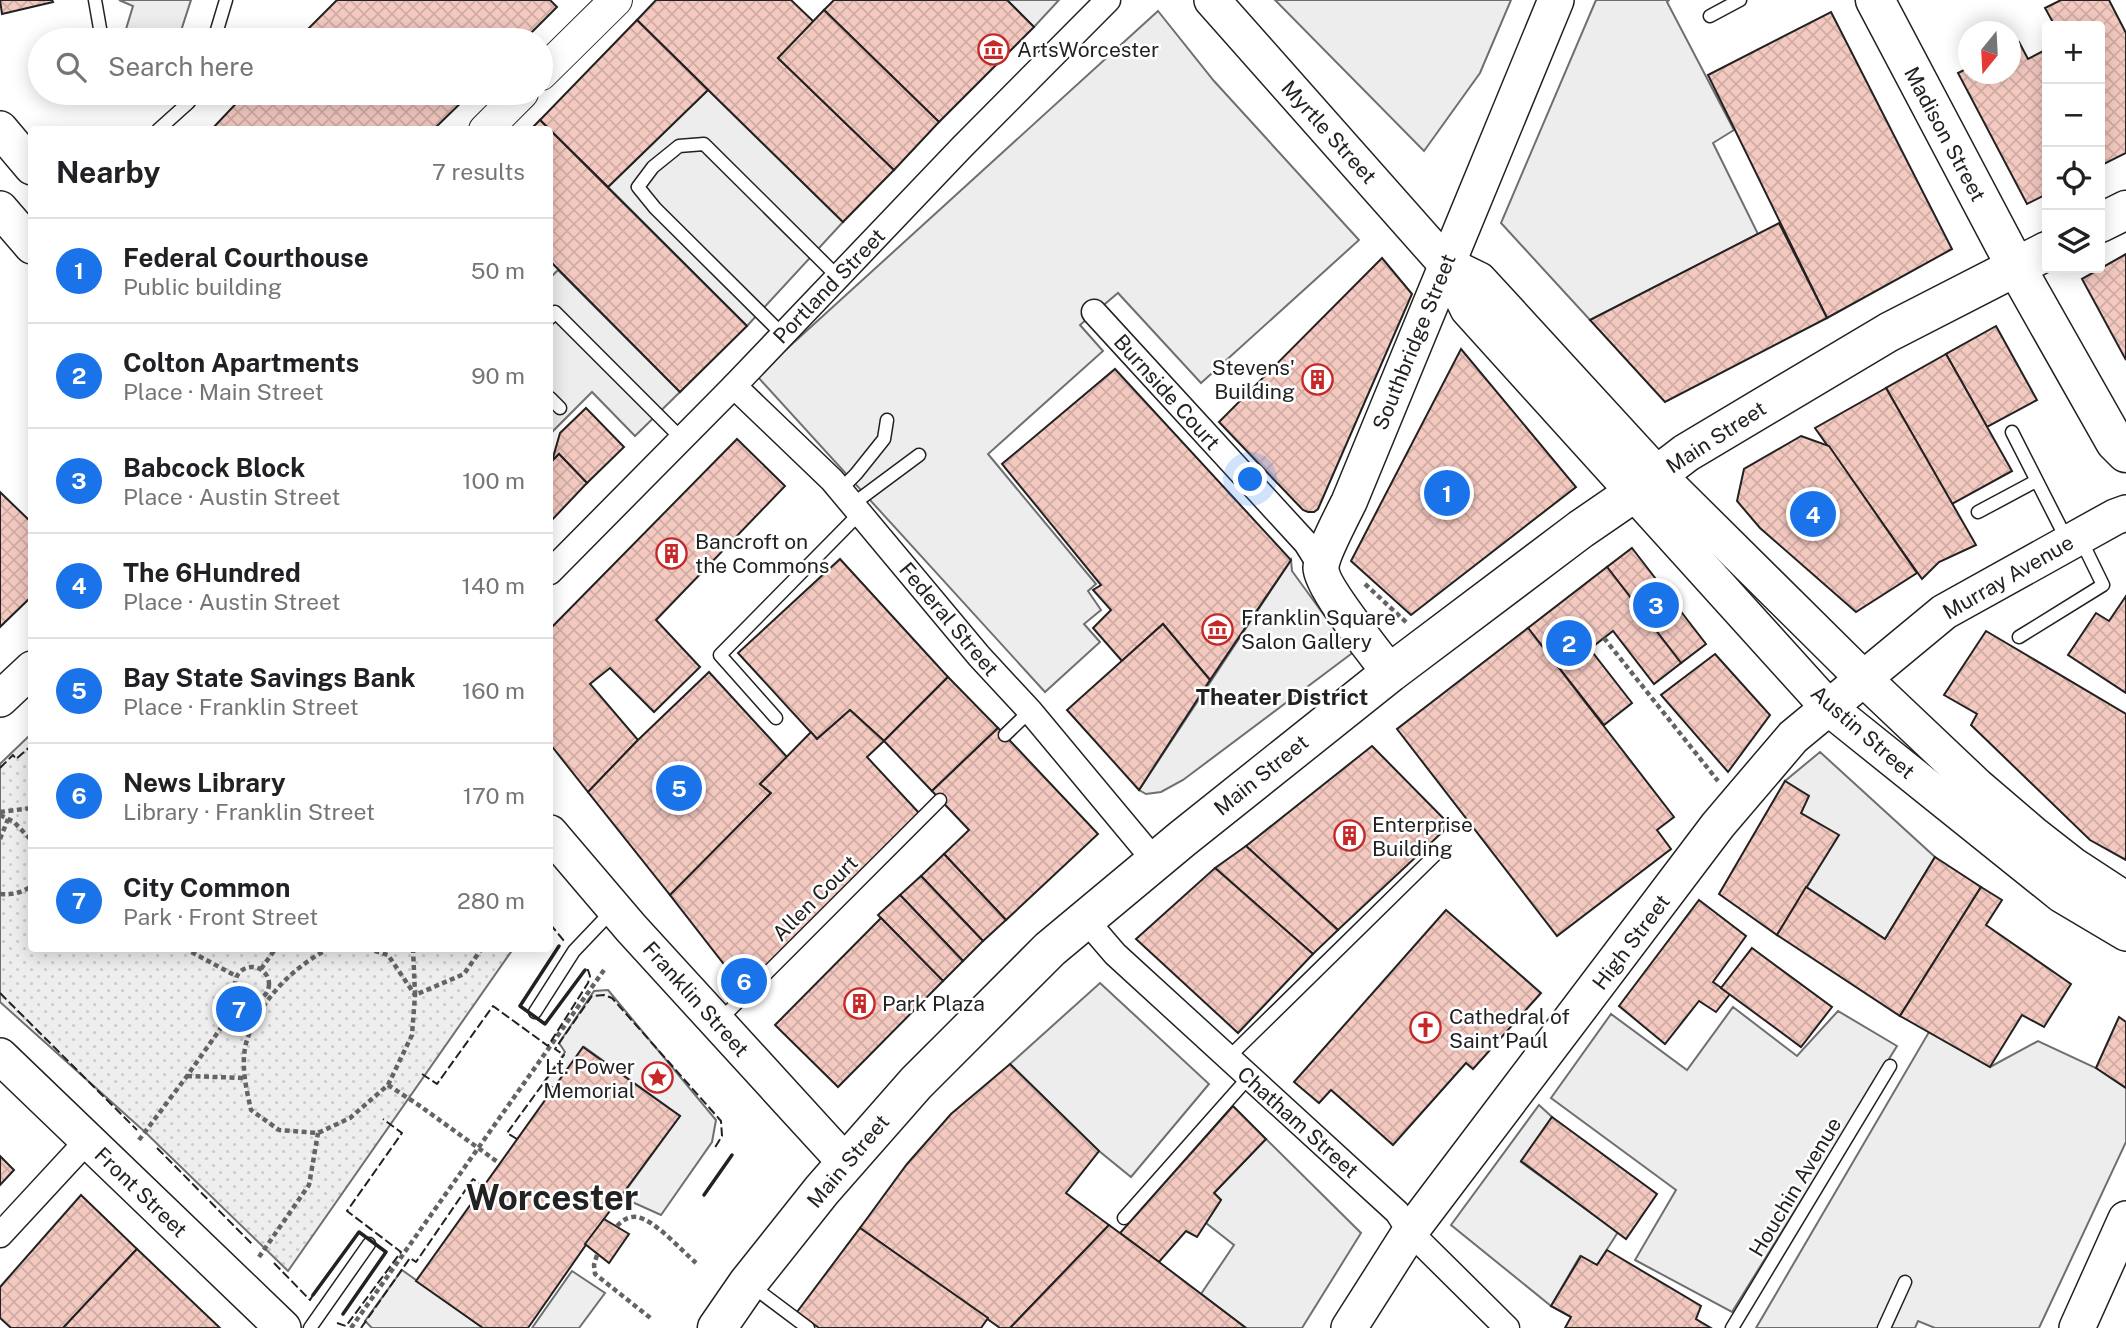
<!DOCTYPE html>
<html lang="en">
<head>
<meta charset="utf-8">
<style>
	:root { --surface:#fff; --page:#f2f2f2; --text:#202124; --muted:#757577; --line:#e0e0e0; --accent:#1a73e8 }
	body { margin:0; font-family:"Public Sans",sans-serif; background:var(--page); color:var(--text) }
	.controls { position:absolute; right:21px; top:21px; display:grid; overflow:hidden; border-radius:7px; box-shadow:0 4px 18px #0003 }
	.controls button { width:63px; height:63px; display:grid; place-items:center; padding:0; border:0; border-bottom:2px solid var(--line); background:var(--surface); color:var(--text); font:35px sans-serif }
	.compass { position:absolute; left:1958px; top:21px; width:63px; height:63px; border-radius:50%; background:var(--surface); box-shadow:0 4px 18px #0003; rotate:198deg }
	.you { position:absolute; left:1251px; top:480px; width:24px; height:24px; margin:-18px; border:5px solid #fff; border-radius:50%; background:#1a73e8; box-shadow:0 0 0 10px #1a73e833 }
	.badge { display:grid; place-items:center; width:46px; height:46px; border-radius:50%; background:var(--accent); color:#fff; font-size:23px; font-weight:700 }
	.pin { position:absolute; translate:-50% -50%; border:4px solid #fff; box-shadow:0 2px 7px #0006 }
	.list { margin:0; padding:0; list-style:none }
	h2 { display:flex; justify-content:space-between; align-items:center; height:91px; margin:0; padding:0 28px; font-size:30px }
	h2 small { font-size:23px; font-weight:400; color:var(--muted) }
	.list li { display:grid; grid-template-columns:46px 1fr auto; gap:21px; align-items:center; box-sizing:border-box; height:105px; padding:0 28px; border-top:2px solid var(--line) }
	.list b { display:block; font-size:26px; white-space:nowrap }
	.list p { margin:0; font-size:23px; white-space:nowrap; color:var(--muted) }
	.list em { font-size:23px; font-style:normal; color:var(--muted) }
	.icon { flex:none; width:38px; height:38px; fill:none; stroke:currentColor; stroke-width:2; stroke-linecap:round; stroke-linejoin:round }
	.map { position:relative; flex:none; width:2126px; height:1328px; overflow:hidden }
	.search { position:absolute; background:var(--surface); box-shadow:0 4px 18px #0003; left:28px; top:28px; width:525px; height:77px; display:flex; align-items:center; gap:18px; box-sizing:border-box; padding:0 24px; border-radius:38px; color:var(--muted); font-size:26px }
	.panel { position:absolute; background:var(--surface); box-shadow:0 4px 18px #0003; left:28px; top:126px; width:525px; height:826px; border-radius:7px }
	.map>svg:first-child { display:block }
	.grass { fill:#eee; stroke:#6f6f6f; stroke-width:2 }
	.park { fill:url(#park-dots); stroke:#6f6f6f; stroke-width:2 }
	.parking { fill:#ededed; stroke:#6f6f6f; stroke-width:2 }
	.building { fill:url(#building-cross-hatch); stroke:#222; stroke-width:2 }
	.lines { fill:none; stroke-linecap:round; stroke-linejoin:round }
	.service-casing { stroke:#222; stroke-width:15 }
	.minor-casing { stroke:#222; stroke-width:27 }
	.tertiary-casing { stroke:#222; stroke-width:34 }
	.secondary-casing { stroke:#222; stroke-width:38 }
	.primary-casing { stroke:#222; stroke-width:41 }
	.path { stroke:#646464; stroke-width:4.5; stroke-dasharray:5 3.5; stroke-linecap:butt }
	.service { stroke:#fff; stroke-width:12 }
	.minor { stroke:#fff; stroke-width:24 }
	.tertiary { stroke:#fff; stroke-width:32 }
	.secondary { stroke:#fff; stroke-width:35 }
	.primary { stroke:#fff; stroke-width:38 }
	.fence { stroke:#222; stroke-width:2; stroke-dasharray:9 3.5; stroke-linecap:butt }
	.wall { stroke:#222; stroke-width:3.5 }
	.labels { text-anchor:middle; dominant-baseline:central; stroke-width:5; stroke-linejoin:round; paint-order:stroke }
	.poi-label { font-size:21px; fill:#222; stroke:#fff; text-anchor:start }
	.street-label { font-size:21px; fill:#222; stroke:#fff }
	.neighbourhood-label { font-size:23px; font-weight:bold; fill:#222; stroke:#fff }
	.town-label { font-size:35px; font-weight:bold; fill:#222; stroke:#fff }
</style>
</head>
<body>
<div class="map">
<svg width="2126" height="1328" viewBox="0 0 2126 1328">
	<defs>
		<pattern id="park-dots" width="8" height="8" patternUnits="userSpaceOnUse" patternTransform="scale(1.75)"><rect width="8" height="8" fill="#eee"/><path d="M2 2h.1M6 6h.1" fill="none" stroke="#ccc" stroke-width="1.8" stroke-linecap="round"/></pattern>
		<pattern id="building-cross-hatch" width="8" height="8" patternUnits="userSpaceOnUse" patternTransform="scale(1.75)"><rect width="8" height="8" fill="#f3c9c0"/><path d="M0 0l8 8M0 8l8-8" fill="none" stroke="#d0aca5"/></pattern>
	</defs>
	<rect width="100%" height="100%" fill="#fff"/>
	<g class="grass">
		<polygon points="608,990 716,1120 712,1142 661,1215 621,1197 680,1116 584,1047 554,1088 544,1082 565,1052 559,1043 594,991"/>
		<polygon points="1539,1105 1552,1117 1521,1162 1618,1232 1597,1265 1580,1256 1551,1306 1451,1225"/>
		<polygon points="402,1270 483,1328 372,1328 365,1321"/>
		<polygon points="572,1271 605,1293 579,1328 532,1328"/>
	</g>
	<polygon class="park" points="31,734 32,948 513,949 288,1271 145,1132 0,1002 0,764"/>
	<g class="parking">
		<polygon points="119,0 191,0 178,40 128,40 123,39 133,6"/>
		<polygon points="1007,0 1059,0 1034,27"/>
		<polygon points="1275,0 1511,0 1480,73 1424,151"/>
		<polygon points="1596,0 1669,0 1667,2 1734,130 1713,143 1758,234 1590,320 1501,223"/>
		<polygon points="1158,11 1214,81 1359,240 1201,383 1118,293 1080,325 1103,351 988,454 1096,584 1088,591 1101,610 1084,624 1100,642 1045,692 757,376"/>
		<polygon points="708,90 843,222 747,326 608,187"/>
		<polygon points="558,270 680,392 635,436 592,392 551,433 550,432 550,278"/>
		<polygon points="1291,560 1292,571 1335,630 1359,648 1183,780 1161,792 1146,794 1139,790"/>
		<polygon points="1820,752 1935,857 1885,939 1806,887 1801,813 1808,796 1785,781"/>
		<polygon points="1100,983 1209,1084 1131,1177 1099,1151 1010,1064"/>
		<polygon points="1733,1007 1797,1056 1838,1011 1897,1046 1732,1312 1635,1260 1676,1190 1551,1098 1611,1014 1687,1070"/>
		<polygon points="1929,1032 1990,1067 2038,1041 2096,1068 2126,1088 2126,1142 2039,1328 1935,1328 1918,1321 1915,1328 1756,1328"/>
		<polygon points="1266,1139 1361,1233 1302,1328 1246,1328 1201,1294 1234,1245 1206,1223 1221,1200 1214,1193"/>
	</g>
	<g class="building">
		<polygon points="0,0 52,0 53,2 2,14"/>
		<polygon points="337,0 550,0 557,7 524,40 297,40"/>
		<polygon points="656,0 791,0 814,22 778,58 894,170 843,222 637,20"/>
		<polygon points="834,0 1007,0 1034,27 939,122 824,10"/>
		<polygon points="2061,0 2109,0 2126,33 2126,153 2100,166 2100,26 2055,26 2045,8"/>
		<polygon points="824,10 939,122 894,170 778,58"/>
		<polygon points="1831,12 1952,249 1827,318 1708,75"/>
		<polygon points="637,20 708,90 608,187 540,120"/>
		<polygon points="2019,42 2028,59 2047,49 2047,194 2027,204 1958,73 1968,68 1968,74 2010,74 2010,46"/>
		<polygon points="246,93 471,93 433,130 211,130"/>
		<polygon points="540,120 747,326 680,392 550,261 550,130 530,130"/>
		<polygon points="1779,223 1827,318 1665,402 1590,320"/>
		<polygon points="2126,254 2126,360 2082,279"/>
		<polygon points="1382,258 1412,294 1318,509 1314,512 1308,512 1303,510 1219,422"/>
		<polygon points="1996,326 2037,400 1987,427 1946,354"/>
		<polygon points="1461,349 1576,487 1411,615 1351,561"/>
		<polygon points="1946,354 2012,471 1952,504 1886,388"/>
		<polygon points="1115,369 1291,560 1210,680 1163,624 1122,661 1093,628 1111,610 1093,590 1101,585 1002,464"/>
		<polygon points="1886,388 1976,545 1939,562 1922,579 1815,428"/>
		<polygon points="586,408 624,447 587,483 559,454 552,461 560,433"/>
		<polygon points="1801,436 1829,446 1917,573 1856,612 1760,528 1737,501 1744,469"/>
		<polygon points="737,439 785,486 656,620 700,667 654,712 610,668 590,684 638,740 588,792 550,744 550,629"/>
		<polygon points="559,454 587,483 550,522 550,463"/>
		<polygon points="0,492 32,523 32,596 0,627"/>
		<polygon points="1632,548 1706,644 1681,663 1607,567"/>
		<polygon points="840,559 948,677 884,741 850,710 817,739 738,653"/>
		<polygon points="1607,567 1681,663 1654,684 1613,631 1590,649 1632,703 1604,725 1528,628"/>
		<polygon points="2126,596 2126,693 2068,655 2096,613 2109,621"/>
		<polygon points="1163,624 1210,680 1139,790 1067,710"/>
		<polygon points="1528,628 1674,817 1657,830 1671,849 1557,936 1397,729"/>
		<polygon points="1986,631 2126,714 2126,860 2090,840 1971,725 1977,714 1944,695"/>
		<polygon points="1715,654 1770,715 1728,772 1661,695"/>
		<polygon points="709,672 787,757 760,784 771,793 670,895 588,792 638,740"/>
		<polygon points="948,677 998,728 932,791 884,741"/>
		<polygon points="850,710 884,741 867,757 920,814 744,990 670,895 771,793 760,784 811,732 817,739"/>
		<polygon points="998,728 1098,834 1006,920 944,854 969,830 932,791"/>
		<polygon points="1372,746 1450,825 1338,930 1246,846"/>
		<polygon points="1785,781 1809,796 1801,813 1839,835 1777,935 1719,894"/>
		<polygon points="1246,846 1338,930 1313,954 1215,868"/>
		<polygon points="944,854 1006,920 983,941 921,876"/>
		<polygon points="1935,857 1981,887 1900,1016 1777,935 1806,887 1885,939"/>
		<polygon points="1215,868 1313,954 1238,1033 1136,939"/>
		<polygon points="921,876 983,941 963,961 900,895"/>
		<polygon points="1981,887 2002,900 1986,925 2071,984 2044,1027 2022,1015 1990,1067 1900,1016"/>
		<polygon points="900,895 963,961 943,981 878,915"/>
		<polygon points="1699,900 1746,936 1713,982 1730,994 1716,1012 1699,1001 1665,1044 1619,1006"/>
		<polygon points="1446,910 1541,993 1473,1069 1466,1063 1393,1145 1331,1090 1319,1103 1294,1082"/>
		<polygon points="881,918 943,981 838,1087 775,1025"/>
		<polygon points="1752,948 1832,1007 1801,1047 1721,988"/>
		<polygon points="2119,1017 2126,1022 2126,1088 2096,1068"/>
		<polygon points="583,1047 680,1116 604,1219 528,1328 483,1328 416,1281"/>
		<polygon points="1010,1064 1099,1151 1066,1193 1109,1225 1010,1328 1000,1328 860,1228 907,1164 951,1114"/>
		<polygon points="1233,1106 1266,1139 1214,1193 1221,1200 1197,1237 1186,1231 1159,1262 1120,1233"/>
		<polygon points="1552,1117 1657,1194 1626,1239 1521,1161"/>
		<polygon points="0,1156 14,1170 0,1185"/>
		<polygon points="81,1195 137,1249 63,1328 11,1328 0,1318 0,1287"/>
		<polygon points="604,1219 629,1234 609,1263 585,1244"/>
		<polygon points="1109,1225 1159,1262 1246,1328 1010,1328"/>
		<polygon points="860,1228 988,1318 981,1328 819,1328 797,1312"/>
		<polygon points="137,1249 220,1328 63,1328"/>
		<polygon points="1607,1250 1701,1306 1696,1319 1711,1328 1565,1328 1571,1317 1551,1306 1581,1256 1597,1265"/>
	</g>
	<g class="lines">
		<defs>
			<g id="service">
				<polyline points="95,0 102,40"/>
				<polyline points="1710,16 1740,0"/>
				<polyline points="214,40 226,0"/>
				<polyline points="158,130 188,103 196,93"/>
				<polyline points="550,318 555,312 682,439"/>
				<polyline points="783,335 655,208 638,187 653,167 679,146 704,144 838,277"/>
				<polyline points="550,398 560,408"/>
				<polyline points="2012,432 2068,542"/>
				<polyline points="840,490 856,474 884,439 887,420"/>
				<polyline points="853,504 919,455"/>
				<polyline points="1978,512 2036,481"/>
				<polyline points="2019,637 2103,585 2081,540"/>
				<polyline points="776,718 720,655 860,513"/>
				<polyline points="1005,735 1030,711"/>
				<polyline points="535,1012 574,951 613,910"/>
				<polyline points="720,1020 940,800"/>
				<polyline points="1228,1058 1437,853"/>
				<polyline points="1124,1218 1248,1078"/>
				<polyline points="752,1286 808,1328"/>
				<polyline points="310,1328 369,1244"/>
				<polyline points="1732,1328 1890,1066"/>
				<polyline points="1884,1328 1905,1282"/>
			</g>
			<g id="minor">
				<polyline points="1094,312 1306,543 1321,567"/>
				<polyline points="734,386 832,480 979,656 1030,711 1155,861"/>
				<polyline points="550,572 734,386 962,147 1108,0"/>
				<polyline points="1085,919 1115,954 1397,1212 1410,1232 1507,1328"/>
				<polyline points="0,1235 87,1141"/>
			</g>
			<g id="tertiary">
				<polyline points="541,74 616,0"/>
				<polyline points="485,130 522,93"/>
			</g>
			<g id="secondary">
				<polyline points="1212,0 1446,264 1468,309 1829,708 2062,895 2126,933"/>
				<polyline points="0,129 32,167"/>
				<polyline points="0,209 32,246"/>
				<polyline points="1446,264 1479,280 1657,474 1863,678 1977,786 2033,834 2074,866 2126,900"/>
				<path d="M1390 673C1376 654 1321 587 1321 568 1321 556 1343 514 1349 502L1556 0"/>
				<polyline points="0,699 32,669"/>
				<polyline points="550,833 631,928 845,1162"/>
				<polyline points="0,1056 283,1328"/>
				<polyline points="1349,1328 1410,1232 1718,825 1793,737 1944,612 2115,517 2126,513"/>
				<polyline points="2077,1328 2126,1219"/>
			</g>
			<g id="primary">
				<polyline points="1875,0 2016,267 2115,442 2126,453"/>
				<polyline points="2100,223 2126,210"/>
				<polyline points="717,1328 748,1283 822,1190 916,1083 1050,949 1182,839 1390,673 1581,529 1635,492 1686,453 1889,332 2047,251"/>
			</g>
		</defs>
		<use href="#service" class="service-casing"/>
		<use href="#minor" class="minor-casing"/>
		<use href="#tertiary" class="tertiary-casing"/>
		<use href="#secondary" class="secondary-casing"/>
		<use href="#primary" class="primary-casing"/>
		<g class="path">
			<polyline points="1365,584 1407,623"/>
			<polyline points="1604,638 1718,781"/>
			<polyline points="0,812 32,808"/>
			<polyline points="0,815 14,822 32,841"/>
			<polyline points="0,839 8,819"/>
			<path d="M0 894C13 895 20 893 32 886"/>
			<polyline points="184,948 236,976"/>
			<path d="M330 948C293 967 260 1000 247 1040 240 1062 246 1088 251 1110L279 1130 318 1133 350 1118 388 1085 412 1035 415 995 388 955 365 948"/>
			<polyline points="413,948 415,995 464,974 482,948"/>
			<circle cx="252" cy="984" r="17"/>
			<polyline points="261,969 276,948"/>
			<polyline points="187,1076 244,1078"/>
			<polyline points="388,1085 420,1106 499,1163"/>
			<polyline points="139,1140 187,1076 242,998"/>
			<path d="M617 1226C623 1220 629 1216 637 1217 655 1220 682 1251 696 1263"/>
			<polyline points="597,1255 594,1265 595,1274 653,1320"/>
			<polyline points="259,1257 309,1185 318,1133"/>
			<polyline points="351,1328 604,970"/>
		</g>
		<use href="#service" class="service"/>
		<use href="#minor" class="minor"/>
		<use href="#tertiary" class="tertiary"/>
		<use href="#secondary" class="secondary"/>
		<use href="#primary" class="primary"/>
		<g class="fence">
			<polyline points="0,768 13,755 16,759 32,745"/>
			<polyline points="550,924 565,942"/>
			<polyline points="0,993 137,1130"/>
			<polyline points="422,1074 437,1084 493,1006 548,1046 588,983 590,976 588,970 585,970"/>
			<polyline points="517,1139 507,1133 564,1055 555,1049 592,996 604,995 612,998 721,1121 722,1136 714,1149"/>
			<polyline points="157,1148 252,1244"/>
			<polyline points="274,1263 310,1300 313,1295"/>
			<polyline points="337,1323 346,1326 401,1252 347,1211 402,1133 383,1119"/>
			<polyline points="361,1328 410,1258 416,1262 473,1179 483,1186"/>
		</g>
		<g class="wall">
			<polyline points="559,946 520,1006 545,1024 585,970"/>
			<polyline points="704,1195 732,1155"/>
			<polyline points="313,1295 359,1232 386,1252 343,1314"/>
		</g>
	</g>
	<defs>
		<symbol id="museum-ring" viewBox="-11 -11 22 22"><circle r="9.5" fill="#fff" stroke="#c62828" stroke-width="1.5"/><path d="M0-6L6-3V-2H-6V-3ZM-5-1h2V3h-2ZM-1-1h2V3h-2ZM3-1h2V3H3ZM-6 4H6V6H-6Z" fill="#c62828"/></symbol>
		<symbol id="building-ring" viewBox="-11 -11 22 22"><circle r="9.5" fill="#fff" stroke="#c62828" stroke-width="1.5"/><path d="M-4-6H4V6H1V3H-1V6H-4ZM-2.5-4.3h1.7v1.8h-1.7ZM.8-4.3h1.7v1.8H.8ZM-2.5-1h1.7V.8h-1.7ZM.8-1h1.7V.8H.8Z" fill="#c62828"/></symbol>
		<symbol id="church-ring" viewBox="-11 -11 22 22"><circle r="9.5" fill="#fff" stroke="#c62828" stroke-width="1.5"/><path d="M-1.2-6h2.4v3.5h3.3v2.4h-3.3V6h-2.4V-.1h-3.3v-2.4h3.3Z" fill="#c62828"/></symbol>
		<symbol id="sight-ring" viewBox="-11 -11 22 22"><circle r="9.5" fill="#fff" stroke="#c62828" stroke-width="1.5"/><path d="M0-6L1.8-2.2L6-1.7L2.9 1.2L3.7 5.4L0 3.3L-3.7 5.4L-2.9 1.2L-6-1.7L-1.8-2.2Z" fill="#c62828"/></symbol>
	</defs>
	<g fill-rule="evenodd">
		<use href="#museum-ring" x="976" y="32" width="35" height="35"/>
		<use href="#building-ring" x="1300" y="362" width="35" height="35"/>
		<use href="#building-ring" x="654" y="536" width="35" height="35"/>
		<use href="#museum-ring" x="1200" y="612" width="35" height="35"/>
		<use href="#building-ring" x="1332" y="818" width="35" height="35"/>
		<use href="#building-ring" x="842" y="986" width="35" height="35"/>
		<use href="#church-ring" x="1408" y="1010" width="35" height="35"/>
		<use href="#sight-ring" x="640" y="1060" width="35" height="35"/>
	</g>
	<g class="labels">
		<g class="poi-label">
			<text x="1017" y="49">ArtsWorcester</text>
			<text x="1295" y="367" text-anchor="end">Stevens'<tspan x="1295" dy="24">Building</tspan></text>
			<text x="695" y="541">Bancroft on<tspan x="695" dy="24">the Commons</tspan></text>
			<text x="1241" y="617">Franklin Square<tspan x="1241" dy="24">Salon Gallery</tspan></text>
			<text x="1372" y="824">Enterprise<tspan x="1372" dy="24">Building</tspan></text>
			<text x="882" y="1003">Park Plaza</text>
			<text x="1449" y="1016">Cathedral of<tspan x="1449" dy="24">Saint Paul</tspan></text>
			<text x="635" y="1066" text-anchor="end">Lt. Power<tspan x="635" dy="24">Memorial</tspan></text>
		</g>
		<g class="street-label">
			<text transform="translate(1329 132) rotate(48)">Myrtle Street</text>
			<text transform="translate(1945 134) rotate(62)">Madison Street</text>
			<text transform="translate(829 286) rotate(-46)">Portland Street</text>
			<text transform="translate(1414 342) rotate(-68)">Southbridge Street</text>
			<text transform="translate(1167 392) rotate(48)">Burnside Court</text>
			<text transform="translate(1716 437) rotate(-33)">Main Street</text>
			<text transform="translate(2008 577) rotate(-30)">Murray Avenue</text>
			<text transform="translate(949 619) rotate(50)">Federal Street</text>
			<text transform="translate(1863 732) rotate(41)">Austin Street</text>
			<text transform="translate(1261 775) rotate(-39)">Main Street</text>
			<text transform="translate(815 898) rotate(-45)">Allen Court</text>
			<text transform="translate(1631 942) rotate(-53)">High Street</text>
			<text transform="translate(696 999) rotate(48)">Franklin Street</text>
			<text transform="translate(1298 1122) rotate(42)">Chatham Street</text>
			<text transform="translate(848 1161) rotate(-50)">Main Street</text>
			<text transform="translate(1795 1187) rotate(-59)">Houchin Avenue</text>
			<text transform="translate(141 1192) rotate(44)">Front Street</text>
		</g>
		<g class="neighbourhood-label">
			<text x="1282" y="696">Theater District</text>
		</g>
		<g class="town-label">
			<text x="552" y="1197">Worcester</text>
		</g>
	</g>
</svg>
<div class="controls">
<button>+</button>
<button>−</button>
<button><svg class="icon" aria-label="locate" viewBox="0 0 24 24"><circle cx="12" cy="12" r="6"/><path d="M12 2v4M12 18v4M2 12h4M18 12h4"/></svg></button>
<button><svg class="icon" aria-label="layers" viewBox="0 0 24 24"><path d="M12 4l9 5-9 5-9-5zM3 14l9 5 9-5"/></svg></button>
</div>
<svg class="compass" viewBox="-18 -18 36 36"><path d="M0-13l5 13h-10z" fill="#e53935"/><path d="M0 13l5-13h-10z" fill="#757577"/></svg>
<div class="you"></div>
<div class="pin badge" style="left:1447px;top:493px">1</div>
<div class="pin badge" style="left:1569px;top:643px">2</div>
<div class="pin badge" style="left:1656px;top:605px">3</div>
<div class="pin badge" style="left:1813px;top:514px">4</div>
<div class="pin badge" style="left:679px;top:788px">5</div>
<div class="pin badge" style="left:744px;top:981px">6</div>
<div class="pin badge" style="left:239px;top:1009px">7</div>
<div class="search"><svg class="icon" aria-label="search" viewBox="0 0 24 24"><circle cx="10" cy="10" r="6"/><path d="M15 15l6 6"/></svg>Search here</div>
<section class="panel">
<h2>Nearby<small>7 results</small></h2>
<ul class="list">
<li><span class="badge">1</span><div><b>Federal Courthouse</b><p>Public building</p></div><em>50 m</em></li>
<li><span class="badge">2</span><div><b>Colton Apartments</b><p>Place · Main Street</p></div><em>90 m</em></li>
<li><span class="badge">3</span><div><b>Babcock Block</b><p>Place · Austin Street</p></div><em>100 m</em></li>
<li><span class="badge">4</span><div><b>The 6Hundred</b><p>Place · Austin Street</p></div><em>140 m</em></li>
<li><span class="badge">5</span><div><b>Bay State Savings Bank</b><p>Place · Franklin Street</p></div><em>160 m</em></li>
<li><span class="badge">6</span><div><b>News Library</b><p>Library · Franklin Street</p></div><em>170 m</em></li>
<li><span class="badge">7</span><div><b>City Common</b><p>Park · Front Street</p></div><em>280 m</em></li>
</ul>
</section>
</div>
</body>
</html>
